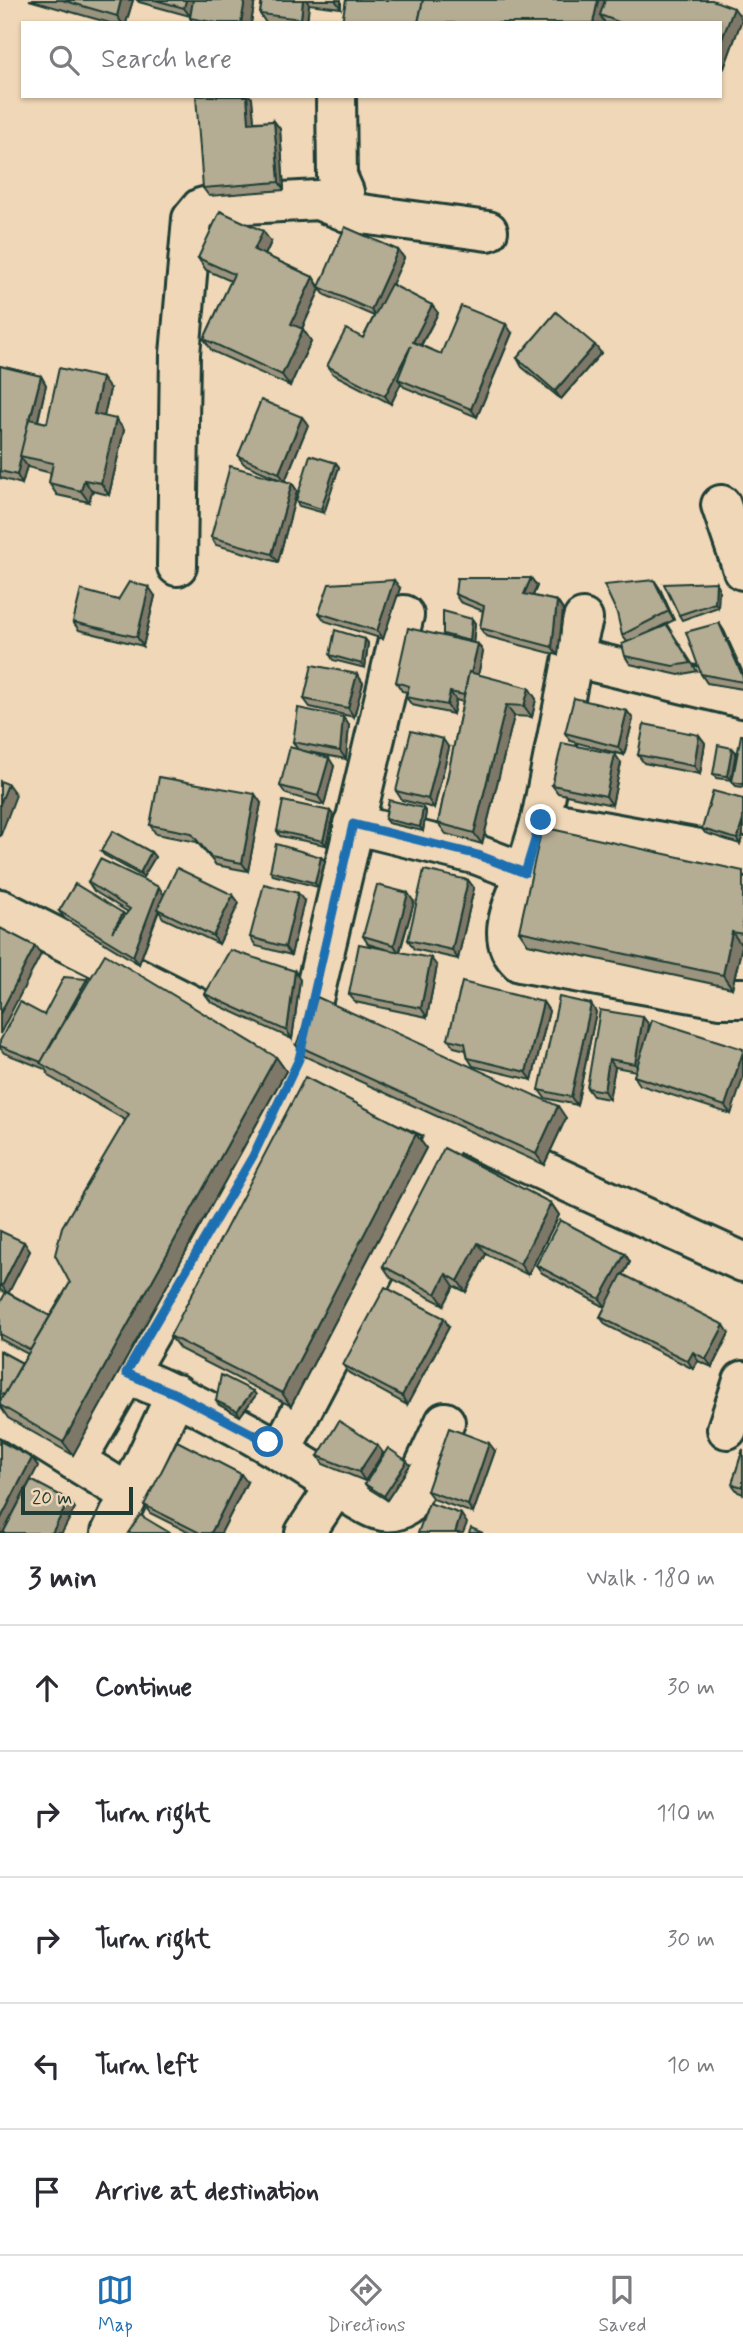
<!DOCTYPE html>
<html lang="en">
<head>
<meta charset="utf-8">
<style>
	:root { --surface:#fff; --page:#f2f2f3; --text:#2b2b33; --muted:#7c7c81; --line:#e1e1e2; --accent:#1f6fb2 }
	body { margin:0; font-family:Mynerve,sans-serif; background:var(--page); color:var(--text) }
	.scale { position:absolute; left:21px; bottom:18px; width:112px; box-sizing:border-box; padding-left:7px; border:4px solid #1f3d34; border-top:0; font-size:19px; line-height:24px; white-space:nowrap; color:#1f3d34; -webkit-text-stroke:5px #efd7b7; paint-order:stroke }
	.stop { position:absolute; width:21px; height:21px; margin:-16px; border:5px solid #1f6fb2; border-radius:50%; background:#fff }
	.stop.end { background:#1f6fb2; border-color:#fff; box-shadow:0 2px 7px #0008 }
	.list { margin:0; padding:0; list-style:none }
	h2 { display:flex; justify-content:space-between; align-items:center; height:91px; margin:0; padding:0 28px; font-size:30px }
	h2 small { font-size:23px; font-weight:400; color:var(--muted) }
	.list li { display:grid; grid-template-columns:46px 1fr auto; gap:21px; align-items:center; box-sizing:border-box; height:126px; padding:0 28px; border-top:2px solid var(--line) }
	.list b { display:block; font-size:26px; white-space:nowrap }
	.list em { font-size:23px; font-style:normal; color:var(--muted) }
	.icon { flex:none; width:38px; height:38px; fill:none; stroke:currentColor; stroke-width:2; stroke-linecap:round; stroke-linejoin:round }
	.map { position:relative; flex:none; width:743px; height:1533px; overflow:hidden }
	.search { position:absolute; background:var(--surface); box-shadow:0 2px 5px #0004; left:21px; right:21px; top:21px; height:77px; display:flex; align-items:center; gap:18px; box-sizing:border-box; padding:0 24px; border-radius:0px; color:var(--muted); font-size:26px }
	.sheet { height:721px; background:var(--surface) }
	nav { display:flex; justify-content:space-around; align-items:center; box-sizing:border-box; height:98px; border-top:2px solid var(--line); background:var(--surface); font-size:19px; color:var(--muted) }
	nav a { display:grid; justify-items:center; gap:4px }
	nav .on { color:var(--accent) }
	.map>svg:first-child { display:block }
	.lines { fill:none; stroke-linecap:round; stroke-linejoin:round }
	.minor-casing { stroke:#1f3d34; stroke-width:44 }
	.minor { stroke:#efd7b7; stroke-width:38 }
	.wall { fill:#9b947e; stroke:#1f3d34; stroke-width:2 }
	.shaded-wall { fill:#7e7867; stroke:#1f3d34; stroke-width:2 }
	.building { fill:#b4ac93; stroke:#1f3d34; stroke-width:2 }
	.route { stroke:#1f6fb2; stroke-width:9 }
</style>
</head>
<body>
<div class="map">
<svg width="743" height="1533" viewBox="0 0 743 1533">
	<rect width="100%" height="100%" fill="#efd7b7"/>
	<filter id="ink" filterUnits="userSpaceOnUse"><feTurbulence type="fractalNoise" baseFrequency=".0143" numOctaves="2"/><feDisplacementMap in="SourceGraphic" scale="14" xChannelSelector="R" yChannelSelector="G"/><feConvolveMatrix kernelMatrix="1 2 1 2 8 2 1 2 1" color-interpolation-filters="sRGB"/></filter>
	<g filter="url(#ink)">
		<g class="lines">
			<defs>
				<g id="minor">
					<polyline points="347,212 488,231"/>
					<polyline points="721,505 743,570"/>
					<polyline points="177,566 180,354 192,219 201,208 208,206 318,200 347,212 344,192 337,176 336,96"/>
					<polyline points="573,657 743,698"/>
					<polyline points="541,820 743,857"/>
					<polyline points="353,824 478,855 525,873 541,820 573,657 583,619"/>
					<path d="M525 873C515 902 493 937 520 962L721 998H743"/>
					<polyline points="0,909 299,1059 451,1126 493,1148 743,1262"/>
					<path d="M126 1373C200 1404 269 1442 336 1486L305 1533"/>
					<polyline points="0,1414 74,1460 88,1440 253,1156 299,1059 404,615"/>
					<polyline points="727,1429 743,1381"/>
					<polyline points="281,1450 451,1126"/>
					<polyline points="74,1460 129,1494"/>
					<path d="M336 1486C358 1499 381 1522 406 1506L445 1422"/>
					<polyline points="111,1533 176,1394"/>
				</g>
			</defs>
			<use href="#minor" class="minor-casing"/>
			<use href="#minor" class="minor"/>
		</g>
		<g class="wall">
			<polygon points="29,0 133,0 126,23 110,23"/>
			<polygon points="137,0 255,0 251,23 193,23 190,18 190,16 139,2"/>
			<polygon points="262,0 341,0 341,8 309,4 307,23 266,23 260,14"/>
			<polygon points="346,0 742,19 724,68 720,67 720,23 343,23"/>
			<polygon points="252,99 254,122 274,121 280,129 284,190 209,196 203,188"/>
			<polygon points="271,242 265,255 313,277 319,286 398,250 404,258 392,284 438,313 421,346 441,354 512,333 477,417 404,387 401,383 391,404 333,374 327,366 363,338 374,316 325,295 320,289 302,329 311,341 290,386 212,351 204,339 231,281 206,270 198,258"/>
			<polygon points="601,353 561,399 522,367 517,358"/>
			<polygon points="0,366 41,376 46,385 38,421 47,423 110,389 104,416 124,430 109,495 92,491 89,502 57,495 49,483 51,473 28,467 27,466 22,484 0,478"/>
			<polygon points="302,417 308,425 285,481 292,483 297,491 278,562 216,545 211,537 284,481 244,464 238,456"/>
			<polygon points="336,463 339,467 324,513 299,506 296,501"/>
			<polygon points="531,578 537,586 533,596 557,601 563,610 558,655 486,636 480,628 483,611 460,602 455,594"/>
			<polygon points="654,580 660,589 674,620 650,632 667,625 697,671 679,675 630,664 625,656 627,642 622,635"/>
			<polygon points="716,582 719,587 718,607 682,620 679,615"/>
			<polygon points="400,588 383,639 325,621 319,613"/>
			<polygon points="155,596 143,646 79,630 73,622 118,600"/>
			<polygon points="472,619 475,623 473,643 478,644 483,652 478,675 536,699 532,717 514,716 482,844 446,834 438,823 463,702 456,700 453,714 412,705 406,697 408,692 402,691 396,682 444,636 443,634"/>
			<polygon points="719,623 724,631 743,673 743,689 707,683 701,674"/>
			<polygon points="365,639 368,643 365,668 333,660 330,655"/>
			<polygon points="357,674 363,683 354,717 310,707 304,699"/>
			<polygon points="627,711 633,719 624,755 570,741 565,733"/>
			<polygon points="349,725 346,759 303,751 334,766 324,805 286,794 280,786 298,750 293,742"/>
			<polygon points="699,735 705,743 700,774 644,763 638,755"/>
			<polygon points="743,735 743,787 736,786 732,782"/>
			<polygon points="449,748 434,808 402,800 396,791"/>
			<polygon points="732,748 736,752 731,780 716,778 713,774"/>
			<polygon points="621,763 612,805 558,793 552,785"/>
			<polygon points="743,799 743,835 740,844 705,833 702,829"/>
			<polygon points="261,803 248,871 216,865 197,842 156,834 150,825"/>
			<polygon points="423,808 426,812 423,831 388,823 385,819"/>
			<polygon points="330,811 333,815 326,845 280,836 277,831"/>
			<polygon points="101,851 151,852 155,857 143,877 104,855"/>
			<polygon points="321,857 325,861 318,887 273,875 270,871"/>
			<polygon points="743,871 743,946 742,946 732,988 528,944 519,931"/>
			<polygon points="468,880 474,888 458,959 414,949 408,940"/>
			<polygon points="88,882 164,895 233,895 239,903 219,944 163,918 159,911 139,964 65,919 59,911 123,913 125,916 128,912 94,891"/>
			<polygon points="304,901 291,955 256,946 250,937"/>
			<polygon points="414,902 400,952 437,966 427,1017 355,1002 349,994 385,949 368,944 363,936"/>
			<polygon points="300,980 292,1039 211,1002 205,994"/>
			<polygon points="89,981 276,1057 286,1071 73,1455 8,1418 0,1406 1,1399 0,1399 0,1351 22,1363 28,1354 0,1339 0,1303 6,1293 0,1290 0,1231 30,1251 8,1293 50,1316 70,1283 125,1120 50,1077 45,1069 4,1053 0,1048 0,1041 44,1015"/>
			<polygon points="543,1002 549,1011 532,1080 473,1066 468,1058 466,1050 454,1047 448,1039"/>
			<polygon points="591,1004 596,1012 577,1105 545,1098 539,1090"/>
			<polygon points="643,1017 649,1025 647,1037 743,1049 731,1114 640,1085 634,1076 636,1071 615,1067 609,1099 593,1096 587,1088"/>
			<polygon points="296,1045 566,1118 544,1165 304,1056"/>
			<polygon points="416,1134 426,1148 291,1406 180,1349 170,1336"/>
			<polygon points="551,1203 559,1215 528,1275 486,1254 466,1292 454,1286 444,1305 391,1278 383,1266"/>
			<polygon points="625,1254 630,1262 623,1275 729,1333 712,1367 698,1361 693,1369 606,1325 600,1317 605,1307 542,1273 536,1265"/>
			<polygon points="449,1327 407,1405 349,1373 343,1365"/>
			<polygon points="253,1391 256,1395 240,1416 219,1405 216,1401"/>
			<polygon points="377,1445 383,1453 365,1481 323,1464 318,1456"/>
			<polygon points="743,1449 743,1494 738,1492 732,1484"/>
			<polygon points="495,1451 473,1513 433,1499 427,1491"/>
			<polygon points="410,1465 387,1500 368,1488 365,1484"/>
			<polygon points="247,1482 221,1533 190,1533 150,1513 144,1505"/>
		</g>
		<g class="shaded-wall">
			<polygon points="121,0 133,0 126,23 122,23 117,16"/>
			<polygon points="186,0 194,0 190,16 184,8"/>
			<polygon points="245,0 255,0 251,23 241,23"/>
			<polygon points="303,0 306,0 309,4 307,23 303,23 301,19"/>
			<polygon points="335,0 341,0 341,8"/>
			<polygon points="598,0 610,0 600,15 605,23 593,23"/>
			<polygon points="734,8 742,19 724,68 720,63 720,44"/>
			<polygon points="247,96 250,96 252,99 255,131 249,123"/>
			<polygon points="274,121 280,129 284,190 279,182"/>
			<polygon points="263,231 271,242 262,262 254,250"/>
			<polygon points="398,250 404,258 377,318 371,310"/>
			<polygon points="313,277 320,289 299,335 291,324"/>
			<polygon points="432,305 438,313 418,350 413,342"/>
			<polygon points="506,324 512,333 477,417 471,409"/>
			<polygon points="303,329 311,341 290,386 282,375"/>
			<polygon points="595,345 601,353 561,399 555,391"/>
			<polygon points="411,346 398,379 401,383 391,404 385,396"/>
			<polygon points="41,376 46,385 29,458 21,456"/>
			<polygon points="102,378 110,389 102,425 94,414"/>
			<polygon points="302,417 308,425 285,481 279,473"/>
			<polygon points="116,419 124,430 109,495 101,483"/>
			<polygon points="21,458 27,466 22,484 17,475"/>
			<polygon points="336,463 339,467 324,513 321,509"/>
			<polygon points="84,480 92,491 89,502 81,491"/>
			<polygon points="292,483 297,491 278,562 272,554"/>
			<polygon points="531,578 537,586 530,602 524,594"/>
			<polygon points="394,580 400,588 383,639 377,631"/>
			<polygon points="654,580 660,589 674,620 669,611"/>
			<polygon points="716,582 719,587 718,607 715,603"/>
			<polygon points="149,587 155,596 143,646 137,637"/>
			<polygon points="557,601 563,610 558,655 552,647"/>
			<polygon points="472,619 475,623 473,646 470,641"/>
			<polygon points="719,623 724,631 743,673 743,677"/>
			<polygon points="365,639 368,643 365,668 362,664"/>
			<polygon points="478,644 483,652 472,704 466,695"/>
			<polygon points="357,674 363,683 354,717 348,708"/>
			<polygon points="529,688 536,699 532,717 524,706"/>
			<polygon points="450,692 456,700 453,714 447,705"/>
			<polygon points="506,705 514,716 482,844 474,833"/>
			<polygon points="627,711 633,719 624,755 618,747"/>
			<polygon points="343,717 349,725 346,759 340,751"/>
			<polygon points="699,735 705,743 700,774 694,766"/>
			<polygon points="443,739 449,748 434,808 428,799"/>
			<polygon points="732,748 736,752 731,780 727,776"/>
			<polygon points="615,754 621,763 612,805 606,796"/>
			<polygon points="329,758 334,766 324,805 318,796"/>
			<polygon points="8,784 16,795 0,837 0,804"/>
			<polygon points="255,794 261,803 248,871 242,863"/>
			<polygon points="423,808 426,812 423,831 420,827"/>
			<polygon points="330,811 333,815 326,845 323,841"/>
			<polygon points="743,820 743,835 740,844 737,839"/>
			<polygon points="151,852 155,857 143,877 140,873"/>
			<polygon points="321,857 325,861 318,887 315,883"/>
			<polygon points="468,880 474,888 458,959 452,950"/>
			<polygon points="159,887 164,895 139,964 133,956"/>
			<polygon points="298,893 304,901 291,955 285,947"/>
			<polygon points="408,893 414,902 399,953 394,945"/>
			<polygon points="233,895 239,903 219,944 213,936"/>
			<polygon points="123,913 129,921 112,932"/>
			<polygon points="732,932 742,946 732,988 723,975"/>
			<polygon points="35,946 41,954 0,1034 0,1014"/>
			<polygon points="431,958 437,966 427,1017 421,1008"/>
			<polygon points="295,971 300,980 292,1039 287,1031"/>
			<polygon points="87,979 93,987 41,1062"/>
			<polygon points="543,1002 549,1011 532,1080 526,1072"/>
			<polygon points="591,1004 596,1012 577,1105 571,1097"/>
			<polygon points="643,1017 649,1025 641,1072 635,1064"/>
			<polygon points="743,1052 743,1078 731,1114 725,1106"/>
			<polygon points="276,1057 286,1071 73,1455 63,1442"/>
			<polygon points="609,1059 615,1067 609,1099 604,1091"/>
			<polygon points="558,1106 566,1118 544,1165 536,1154"/>
			<polygon points="416,1134 426,1148 291,1406 282,1393"/>
			<polygon points="551,1203 559,1215 528,1275 520,1264"/>
			<polygon points="24,1242 30,1251 8,1294 2,1286"/>
			<polygon points="478,1243 486,1254 466,1292 458,1281"/>
			<polygon points="625,1254 630,1262 606,1307 600,1299"/>
			<polygon points="446,1274 454,1286 444,1305 436,1294"/>
			<polygon points="444,1318 449,1327 407,1405 402,1396"/>
			<polygon points="724,1325 729,1333 712,1367 706,1359"/>
			<polygon points="693,1352 698,1361 693,1369 688,1361"/>
			<polygon points="253,1391 256,1395 240,1416 237,1411"/>
			<polygon points="489,1443 495,1451 473,1513 468,1505"/>
			<polygon points="377,1445 383,1453 365,1481 359,1472"/>
			<polygon points="32,1458 38,1466 3,1533 0,1533 0,1520"/>
			<polygon points="407,1461 410,1465 387,1500 384,1496"/>
			<polygon points="241,1474 247,1482 221,1533 211,1533"/>
			<polygon points="69,1500 75,1508 62,1533 52,1533"/>
			<polygon points="461,1514 467,1523 463,1533 455,1533"/>
		</g>
		<g class="building">
			<polygon points="62,0 121,0 117,16"/>
			<polygon points="155,0 186,0 184,8"/>
			<polygon points="193,0 245,0 241,23 217,23 190,18"/>
			<polygon points="262,0 303,0 301,19 260,14"/>
			<polygon points="346,0 423,0 418,23 342,22"/>
			<polygon points="423,0 598,0 593,23 418,23"/>
			<polygon points="605,0 712,0 734,8 720,44 720,23 621,23 600,15"/>
			<polygon points="196,96 247,96 249,123 274,121 279,182 203,188"/>
			<polygon points="220,211 263,231 254,250 313,277 291,324 303,329 282,375 204,339 234,274 198,258"/>
			<polygon points="345,227 398,250 371,310 319,287"/>
			<polygon points="391,284 432,305 413,342 441,354 461,306 506,324 471,409 398,379 411,346 385,396 327,366 346,329 363,338"/>
			<polygon points="556,312 595,345 555,391 517,358"/>
			<polygon points="0,366 41,376 30,419 29,419 17,475 0,471"/>
			<polygon points="59,368 102,378 94,414 116,419 101,483 84,480 81,491 49,483 53,463 20,456 29,419 47,423"/>
			<polygon points="261,400 302,417 279,473 238,456"/>
			<polygon points="310,455 336,463 321,509 296,501"/>
			<polygon points="230,466 292,483 272,554 211,537"/>
			<polygon points="457,578 531,578 524,594 557,601 552,647 480,628 484,606 455,594"/>
			<polygon points="394,580 377,631 319,613 329,584"/>
			<polygon points="654,580 669,611 622,635 617,613 604,585"/>
			<polygon points="129,582 149,587 137,637 73,622 81,590 118,600"/>
			<polygon points="716,582 715,603 679,615 664,584"/>
			<polygon points="443,611 472,619 470,641 443,634"/>
			<polygon points="719,623 743,677 743,682 701,674 686,632"/>
			<polygon points="667,625 691,663 673,666 625,656 622,644"/>
			<polygon points="408,628 478,644 471,673 469,672 464,695 450,692 447,705 406,697 409,686 396,682"/>
			<polygon points="335,630 365,639 362,664 330,655"/>
			<polygon points="312,665 357,674 348,708 304,699"/>
			<polygon points="469,672 529,688 524,706 506,705 474,833 438,823"/>
			<polygon points="574,698 627,711 618,747 565,733"/>
			<polygon points="298,708 343,717 340,751 293,742"/>
			<polygon points="644,724 699,735 694,766 638,755"/>
			<polygon points="411,731 443,739 428,799 396,791"/>
			<polygon points="741,735 743,735 743,784 732,782"/>
			<polygon points="562,743 615,754 606,796 552,785"/>
			<polygon points="718,745 732,748 727,776 713,774"/>
			<polygon points="290,747 329,758 318,796 280,786"/>
			<polygon points="159,777 255,794 242,863 211,857 191,833 150,825"/>
			<polygon points="0,781 8,784 0,804"/>
			<polygon points="713,791 743,799 743,820 737,839 702,829"/>
			<polygon points="389,800 423,808 420,827 385,819"/>
			<polygon points="283,801 330,811 323,841 277,831"/>
			<polygon points="542,827 743,871 743,934 732,932 723,975 519,931"/>
			<polygon points="113,831 151,852 140,873 101,851"/>
			<polygon points="276,844 321,857 315,883 270,871"/>
			<polygon points="100,859 159,887 133,956 59,911 75,884 123,913 112,932 130,909 88,882"/>
			<polygon points="177,868 233,895 213,936 157,909"/>
			<polygon points="424,870 468,880 452,950 408,940"/>
			<polygon points="264,884 298,893 285,947 250,937"/>
			<polygon points="377,885 408,893 394,945 363,936"/>
			<polygon points="0,928 35,946 0,1014"/>
			<polygon points="359,944 431,958 421,1008 349,994"/>
			<polygon points="230,950 295,971 287,1031 205,994"/>
			<polygon points="105,954 276,1057 63,1442 0,1405 0,1401 70,1283 55,1255 62,1227 129,1114 40,1063"/>
			<polygon points="64,977 87,979 41,1062 0,1046 0,1041 20,1002 44,1015"/>
			<polygon points="462,982 543,1002 526,1072 468,1058 465,1043 448,1039"/>
			<polygon points="317,997 558,1106 536,1154 296,1045"/>
			<polygon points="559,997 591,1004 571,1097 539,1090"/>
			<polygon points="600,1010 643,1017 635,1064 609,1059 604,1091 587,1088"/>
			<polygon points="652,1020 743,1049 743,1052 725,1106 634,1076"/>
			<polygon points="305,1077 416,1134 282,1393 170,1336"/>
			<polygon points="444,1148 551,1203 520,1264 478,1243 458,1281 446,1274 436,1294 383,1266"/>
			<polygon points="560,1220 625,1254 600,1299 536,1265"/>
			<polygon points="0,1231 24,1242 2,1286 0,1284"/>
			<polygon points="622,1274 724,1325 706,1359 693,1352 688,1361 600,1317"/>
			<polygon points="385,1287 444,1318 402,1396 343,1365"/>
			<polygon points="6,1292 50,1316 30,1350 0,1334 0,1303"/>
			<polygon points="0,1351 22,1363 4,1395 0,1393"/>
			<polygon points="221,1375 253,1391 237,1411 216,1401"/>
			<polygon points="339,1421 377,1445 359,1472 318,1456"/>
			<polygon points="449,1428 489,1443 468,1505 427,1491"/>
			<polygon points="0,1441 32,1458 0,1520"/>
			<polygon points="177,1441 241,1474 211,1533 200,1533 144,1505"/>
			<polygon points="388,1448 407,1461 384,1496 365,1484"/>
			<polygon points="743,1449 743,1487 732,1484"/>
			<polygon points="31,1480 69,1500 52,1533 3,1533"/>
			<polygon points="429,1503 461,1514 455,1533 418,1533"/>
			<polygon points="140,1515 170,1533 128,1533"/>
			<polygon points="471,1528 483,1533 469,1533"/>
		</g>
	</g>
	<g class="lines" filter="url(#ink)">
		<polyline class="route" points="268,1442 176,1394 126,1373 253,1156 299,1059 353,824 478,855 525,873 541,820"/>
	</g>
</svg>
<div class="scale">20 m</div>
<div class="stop" style="left:268px;top:1442px"></div>
<div class="stop end" style="left:541px;top:820px"></div>
<div class="search"><svg class="icon" aria-label="search" viewBox="0 0 24 24"><circle cx="10" cy="10" r="6"/><path d="M15 15l6 6"/></svg>Search here</div>
</div>
<section class="sheet">
<h2>3 min<small>Walk · 180 m</small></h2>
<ul class="list">
<li><svg class="icon" aria-label="ahead" viewBox="0 0 24 24"><path d="M12 20V5M6 11l6-6 6 6"/></svg><div><b>Continue</b></div><em>30 m</em></li>
<li><svg class="icon" aria-label="right" viewBox="0 0 24 24"><path d="M7 20v-9h11M14 6l5 5-5 5"/></svg><div><b>Turn right</b></div><em>110 m</em></li>
<li><svg class="icon" aria-label="right" viewBox="0 0 24 24"><path d="M7 20v-9h11M14 6l5 5-5 5"/></svg><div><b>Turn right</b></div><em>30 m</em></li>
<li><svg class="icon" aria-label="left" viewBox="0 0 24 24"><path d="M17 20v-9H6M10 6l-5 5 5 5"/></svg><div><b>Turn left</b></div><em>10 m</em></li>
<li><svg class="icon" aria-label="arrive" viewBox="0 0 24 24"><path d="M6 21V4h12l-3 4 3 4H6"/></svg><div><b>Arrive at destination</b></div></li>
</ul>
</section>
<nav>
<a class="on"><svg class="icon" aria-label="map" viewBox="0 0 24 24"><path d="M3 6l6-2 6 2 6-2v14l-6 2-6-2-6 2zM9 4v14M15 6v14"/></svg>Map</a>
<a><svg class="icon" aria-label="directions" viewBox="0 0 24 24"><path d="M12 3l9 9-9 9-9-9zM9 14v-3h6M13 9l2 2-2 2"/></svg>Directions</a>
<a><svg class="icon" aria-label="saved" viewBox="0 0 24 24"><path d="M7 4h10v16l-5-4-5 4z"/></svg>Saved</a>
</nav>
</body>
</html>
